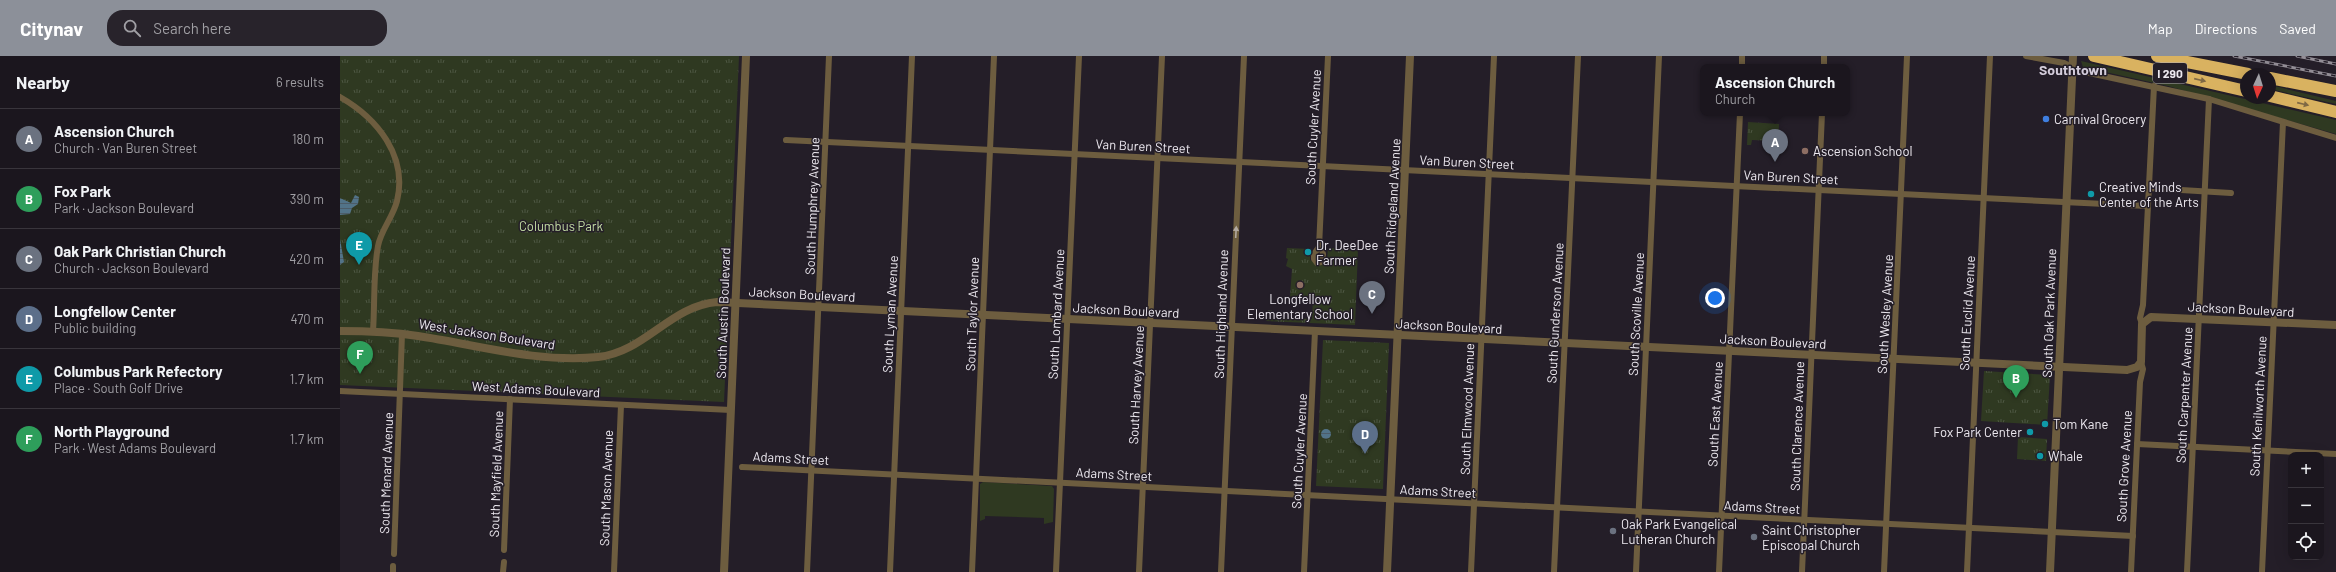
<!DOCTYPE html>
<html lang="en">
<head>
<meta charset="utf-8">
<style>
	:root { --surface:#1b161e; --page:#28232b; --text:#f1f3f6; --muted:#a09fa4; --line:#39353c; --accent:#8c9099 }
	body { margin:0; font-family:Barlow,sans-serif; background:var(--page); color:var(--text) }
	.controls { position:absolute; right:12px; bottom:12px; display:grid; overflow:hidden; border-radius:8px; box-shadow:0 4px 16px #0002 }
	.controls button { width:36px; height:36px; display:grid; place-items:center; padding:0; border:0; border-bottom:1px solid var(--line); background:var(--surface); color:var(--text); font:20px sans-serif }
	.compass { position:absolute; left:1900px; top:12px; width:36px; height:36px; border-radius:50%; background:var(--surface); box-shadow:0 4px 16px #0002; rotate:184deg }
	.you { position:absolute; left:1375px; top:242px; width:14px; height:14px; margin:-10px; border:3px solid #fff; border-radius:50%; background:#1a73e8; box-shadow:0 0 0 6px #1a73e833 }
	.badge { display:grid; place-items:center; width:26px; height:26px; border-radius:50%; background:var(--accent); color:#fff; font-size:13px; font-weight:700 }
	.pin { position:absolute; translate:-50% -33px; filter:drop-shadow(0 1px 2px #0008) }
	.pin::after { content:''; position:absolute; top:21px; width:14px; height:12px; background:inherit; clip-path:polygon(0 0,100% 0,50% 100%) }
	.popup { position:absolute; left:1360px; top:8px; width:150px; height:52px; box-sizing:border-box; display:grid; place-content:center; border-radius:8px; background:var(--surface); filter:drop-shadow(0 1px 3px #0005); font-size:13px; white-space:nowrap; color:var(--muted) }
	.popup b { font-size:15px; color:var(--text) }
	.popup::after { content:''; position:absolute; left:50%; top:100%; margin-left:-8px; border:8px solid transparent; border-top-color:var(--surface) }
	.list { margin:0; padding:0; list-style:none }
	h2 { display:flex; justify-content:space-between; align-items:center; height:52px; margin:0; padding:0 16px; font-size:17px }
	h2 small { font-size:13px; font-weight:400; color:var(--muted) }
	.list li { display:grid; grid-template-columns:26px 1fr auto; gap:12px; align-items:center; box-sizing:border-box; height:60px; padding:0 16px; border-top:1px solid var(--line) }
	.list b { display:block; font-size:15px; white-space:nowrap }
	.list p { margin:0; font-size:13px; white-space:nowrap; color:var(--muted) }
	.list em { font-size:13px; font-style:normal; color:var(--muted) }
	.icon { flex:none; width:22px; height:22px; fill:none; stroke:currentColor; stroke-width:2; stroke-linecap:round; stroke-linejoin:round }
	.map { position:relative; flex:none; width:1996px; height:516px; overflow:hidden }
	header { display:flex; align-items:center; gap:24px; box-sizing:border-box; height:56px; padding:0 20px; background:var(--accent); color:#fff }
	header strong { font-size:19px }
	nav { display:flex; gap:22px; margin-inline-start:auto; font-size:14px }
	.search { width:280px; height:36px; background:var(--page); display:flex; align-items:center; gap:10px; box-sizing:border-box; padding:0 14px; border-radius:16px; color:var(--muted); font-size:15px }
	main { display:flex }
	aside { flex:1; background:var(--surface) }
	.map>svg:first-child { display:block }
	.green { fill:#2f3921 }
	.park { fill:url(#park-tufts) }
	.water { fill:url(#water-rules) }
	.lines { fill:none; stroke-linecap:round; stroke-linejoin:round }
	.minor { stroke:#6d5d3f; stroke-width:6 }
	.tertiary { stroke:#6d5d3f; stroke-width:8 }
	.motorway { stroke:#d9b260; stroke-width:12 }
	.rail-casing { stroke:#938e96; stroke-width:3 }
	.rail { stroke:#241e28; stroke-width:1.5; stroke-dasharray:4.5; stroke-linecap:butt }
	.oneway { fill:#7e6844 }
	.oneway2 { fill:#b3aaa0 }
	.shop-dot { fill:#3f7fe0; stroke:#241e28; stroke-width:1.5 }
	.education-dot { fill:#8d6e63; stroke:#241e28; stroke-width:1.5 }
	.culture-dot { fill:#0f9aa8; stroke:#241e28; stroke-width:1.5 }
	.worship-dot { fill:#6b7280; stroke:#241e28; stroke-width:1.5 }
	.labels { text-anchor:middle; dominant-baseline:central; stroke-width:3; stroke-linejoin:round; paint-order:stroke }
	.shield { fill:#241e28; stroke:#b1acb4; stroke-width:1 }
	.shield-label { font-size:12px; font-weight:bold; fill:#ede9f0 }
	.poi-label { font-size:13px; fill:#ede9f0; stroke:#241e28; text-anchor:start }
	.street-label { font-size:13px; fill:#ede9f0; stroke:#241e28 }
	.park-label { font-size:13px; fill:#c2dba2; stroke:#241e28 }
	.neighbourhood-label { font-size:14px; font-weight:bold; fill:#d3ccda; stroke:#241e28 }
</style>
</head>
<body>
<header>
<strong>Citynav</strong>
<div class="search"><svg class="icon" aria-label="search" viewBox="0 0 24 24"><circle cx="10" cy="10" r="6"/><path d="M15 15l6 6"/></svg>Search here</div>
<nav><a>Map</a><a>Directions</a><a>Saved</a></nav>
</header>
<main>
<aside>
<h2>Nearby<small>6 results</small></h2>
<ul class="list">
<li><span class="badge" style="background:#6b7280">A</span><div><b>Ascension Church</b><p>Church · Van Buren Street</p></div><em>180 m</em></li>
<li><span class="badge" style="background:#2e9e5b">B</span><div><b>Fox Park</b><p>Park · Jackson Boulevard</p></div><em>390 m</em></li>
<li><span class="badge" style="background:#6b7280">C</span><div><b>Oak Park Christian Church</b><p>Church · Jackson Boulevard</p></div><em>420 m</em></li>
<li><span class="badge" style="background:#5c6f8a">D</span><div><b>Longfellow Center</b><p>Public building</p></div><em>470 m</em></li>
<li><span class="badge" style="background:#0f9aa8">E</span><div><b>Columbus Park Refectory</b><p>Place · South Golf Drive</p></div><em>1.7 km</em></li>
<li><span class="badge" style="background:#2e9e5b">F</span><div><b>North Playground</b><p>Park · West Adams Boulevard</p></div><em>1.7 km</em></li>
</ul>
</aside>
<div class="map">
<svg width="1996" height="516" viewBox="0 0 1996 516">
	<defs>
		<pattern id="park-tufts" width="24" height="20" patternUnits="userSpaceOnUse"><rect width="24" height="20" fill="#2f3921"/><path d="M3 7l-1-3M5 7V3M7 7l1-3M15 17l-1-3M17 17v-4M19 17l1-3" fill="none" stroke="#4d5642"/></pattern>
		<pattern id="water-rules" width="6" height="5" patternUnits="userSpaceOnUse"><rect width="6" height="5" fill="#527388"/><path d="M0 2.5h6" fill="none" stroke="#4c5c68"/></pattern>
	</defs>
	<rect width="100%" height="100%" fill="#241e28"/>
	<g class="green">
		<polygon points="1741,5 1996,64 1996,78 1828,30 1743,11"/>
		<polygon points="1930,29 1996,45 1996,48 1930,33"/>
		<polygon points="643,426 712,430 714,433 713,466 704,468 704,462 645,460 645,463 640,465 640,428"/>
	</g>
	<g class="park">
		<polygon points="0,0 399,0 384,346 0,329"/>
		<polygon points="1408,66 1439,68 1438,85 1412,84 1411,89 1407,89"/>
		<polygon points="947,192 970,193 970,204 980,209 987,204 988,192 1018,193 1015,269 926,265 928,254 933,255 933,261 972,263 973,241 952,240 950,241 952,213 946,210 948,203 946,202"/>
		<polygon points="983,284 1049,287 1043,433 976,430"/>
		<polygon points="1644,315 1710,319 1707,369 1641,365"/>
		<polygon points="1678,381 1707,383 1706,405 1677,403"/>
	</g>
	<g class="water">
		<polygon points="15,139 19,141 18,148 12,152 10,158 0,159 0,142 11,147"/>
		<polygon points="0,183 4,206 0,209"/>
		<circle cx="986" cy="378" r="5"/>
	</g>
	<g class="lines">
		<g class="minor">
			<polyline points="1686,0 1724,7 1740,15 1869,43 1996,82"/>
			<polyline points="1402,11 1402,0"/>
			<polyline points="1484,11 1484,0"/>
			<path d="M0 41C37 62 68 100 57 145 53 161 41 174 38 190 33 217 35 247 33 275"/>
			<polyline points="446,84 1807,150"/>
			<polyline points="1808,132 1891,137"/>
			<path d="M979 191C984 196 984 199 981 206L977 207 974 203V198L979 191 988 0"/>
			<polyline points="1802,268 1800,262 1803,249 1814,30"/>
			<polyline points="0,335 391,354"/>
			<polyline points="1797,388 1996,398"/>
			<polyline points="402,411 1793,480"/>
			<polyline points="164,494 170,343"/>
			<polyline points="54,498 62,278"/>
			<polyline points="53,516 53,510"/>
			<polyline points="163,516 164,506"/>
			<polyline points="274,516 281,349"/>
			<polyline points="467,516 489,0"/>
			<polyline points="550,516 572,0"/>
			<polyline points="632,516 654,0"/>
			<polyline points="716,516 739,0"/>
			<polyline points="799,516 822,0"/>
			<polyline points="881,516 904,0"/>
			<polyline points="964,516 975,275"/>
			<polyline points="1131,516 1154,0"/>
			<polyline points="1214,516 1238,0"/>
			<polyline points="1296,516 1319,0"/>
			<polyline points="1379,516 1400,57"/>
			<polyline points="1462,516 1482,57"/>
			<polyline points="1544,516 1567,0"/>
			<polyline points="1627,516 1650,0"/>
			<polyline points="1791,516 1800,326 1803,313 1801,306"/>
			<polyline points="1847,516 1869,43"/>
			<polyline points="1922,516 1943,66"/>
		</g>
		<g class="tertiary">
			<path d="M0 275C27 275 52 276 78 280 138 289 197 307 258 301 305 296 330 250 377 246L1787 314 1797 311 1801 306 1802 268 1811 261 1996 269"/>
			<polyline points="384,516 406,0"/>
			<polyline points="1047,516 1070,0"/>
			<polyline points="1710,516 1733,0"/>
		</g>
		<g class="motorway">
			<polyline points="1754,0 1906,35"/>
			<polyline points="1817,0 1908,18"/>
			<polyline points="1930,22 1996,35"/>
			<polyline points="1930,40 1996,56"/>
		</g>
		<defs>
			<g id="rail">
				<polyline points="1894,0 1996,20"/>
				<polyline points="1957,0 1996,8"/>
			</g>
		</defs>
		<use href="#rail" class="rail-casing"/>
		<use href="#rail" class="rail"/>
	</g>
	<defs><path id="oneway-solid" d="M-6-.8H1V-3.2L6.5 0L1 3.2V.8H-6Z"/></defs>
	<g class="oneway">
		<use href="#oneway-solid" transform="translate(1860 24) rotate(13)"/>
		<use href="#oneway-solid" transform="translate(1963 48) rotate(13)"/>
	</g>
	<use class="oneway2" href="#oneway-solid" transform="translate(896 176) rotate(-87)"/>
	<circle class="shop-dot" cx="1706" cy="63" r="4"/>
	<g class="education-dot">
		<circle cx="1465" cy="95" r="4"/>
		<circle cx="960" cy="229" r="4"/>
	</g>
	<g class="culture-dot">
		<circle cx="1751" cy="138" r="4"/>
		<circle cx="968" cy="196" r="4"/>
		<circle cx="1705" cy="368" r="4"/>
		<circle cx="1690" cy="376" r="4"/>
		<circle cx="1700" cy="400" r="4"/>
	</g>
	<g class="worship-dot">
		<circle cx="1273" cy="475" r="4"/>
		<circle cx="1414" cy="481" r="4"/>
	</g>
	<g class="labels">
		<rect class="shield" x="1813" y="7" width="34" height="20" rx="3"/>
		<g class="shield-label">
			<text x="1830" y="17">I 290</text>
		</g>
		<g class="poi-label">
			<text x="1714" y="63">Carnival Grocery</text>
			<text x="1473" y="95">Ascension School</text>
			<text x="1759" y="131">Creative Minds<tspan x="1759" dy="15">Center of the Arts</tspan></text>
			<text x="976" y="189">Dr. DeeDee<tspan x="976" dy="15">Farmer</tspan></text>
			<text x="960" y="243" text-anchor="middle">Longfellow<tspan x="960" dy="15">Elementary School</tspan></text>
			<text x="1713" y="368">Tom Kane</text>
			<text x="1682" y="376" text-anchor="end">Fox Park Center</text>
			<text x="1708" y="400">Whale</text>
			<text x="1281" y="468">Oak Park Evangelical<tspan x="1281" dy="15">Lutheran Church</tspan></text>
			<text x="1422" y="474">Saint Christopher<tspan x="1422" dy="15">Episcopal Church</tspan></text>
		</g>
		<g class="street-label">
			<text transform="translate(973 71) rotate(-87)">South Cuyler Avenue</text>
			<text transform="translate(803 90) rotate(3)">Van Buren Street</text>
			<text transform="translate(1127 106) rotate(3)">Van Buren Street</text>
			<text transform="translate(1451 121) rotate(3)">Van Buren Street</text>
			<text transform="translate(472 150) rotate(-88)">South Humphrey Avenue</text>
			<text transform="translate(1052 150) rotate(-87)">South Ridgeland Avenue</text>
			<text transform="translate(462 238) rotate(3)">Jackson Boulevard</text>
			<text transform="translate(1901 253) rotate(3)">Jackson Boulevard</text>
			<text transform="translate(786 254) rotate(3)">Jackson Boulevard</text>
			<text transform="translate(383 257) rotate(-88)">South Austin Boulevard</text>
			<text transform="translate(1215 257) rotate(-87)">South Gunderson Avenue</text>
			<text transform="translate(1627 257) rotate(-87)">South Euclid Avenue</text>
			<text transform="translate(1709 257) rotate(-88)">South Oak Park Avenue</text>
			<text transform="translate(550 258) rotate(-87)">South Lyman Avenue</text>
			<text transform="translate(632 258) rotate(-88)">South Taylor Avenue</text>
			<text transform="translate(716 258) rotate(-87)">South Lombard Avenue</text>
			<text transform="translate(881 258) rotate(-88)">South Highland Avenue</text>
			<text transform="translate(1296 258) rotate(-87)">South Scoville Avenue</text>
			<text transform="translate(1545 258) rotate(-87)">South Wesley Avenue</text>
			<text transform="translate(1109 270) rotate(3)">Jackson Boulevard</text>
			<text transform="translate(147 278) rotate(9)">West Jackson Boulevard</text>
			<text transform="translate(1433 285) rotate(3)">Jackson Boulevard</text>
			<text transform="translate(796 329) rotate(-87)">South Harvey Avenue</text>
			<text transform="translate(196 333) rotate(3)">West Adams Boulevard</text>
			<text transform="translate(1844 339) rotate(-87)">South Carpenter Avenue</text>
			<text transform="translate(1918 350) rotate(-87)">South Kenilworth Avenue</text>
			<text transform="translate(1127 353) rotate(-88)">South Elmwood Avenue</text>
			<text transform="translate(1375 358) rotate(-87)">South East Avenue</text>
			<text transform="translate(1457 370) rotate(-88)">South Clarence Avenue</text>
			<text transform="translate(959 395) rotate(-87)">South Cuyler Avenue</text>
			<text transform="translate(451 402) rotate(3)">Adams Street</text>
			<text transform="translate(1784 410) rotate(-87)">South Grove Avenue</text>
			<text transform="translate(46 417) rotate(-88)">South Menard Avenue</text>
			<text transform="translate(156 418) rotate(-88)">South Mayfield Avenue</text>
			<text transform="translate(774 418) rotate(3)">Adams Street</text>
			<text transform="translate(266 432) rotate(-88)">South Mason Avenue</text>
			<text transform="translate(1098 435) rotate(3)">Adams Street</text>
			<text transform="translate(1422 451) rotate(3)">Adams Street</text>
		</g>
		<g class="park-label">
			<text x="221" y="170">Columbus Park</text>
		</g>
		<g class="neighbourhood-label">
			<text x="1733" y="13">Southtown</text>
		</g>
	</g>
</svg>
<div class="controls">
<button>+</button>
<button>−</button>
<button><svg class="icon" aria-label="locate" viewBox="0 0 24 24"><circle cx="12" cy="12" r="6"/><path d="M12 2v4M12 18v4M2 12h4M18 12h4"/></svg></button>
</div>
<svg class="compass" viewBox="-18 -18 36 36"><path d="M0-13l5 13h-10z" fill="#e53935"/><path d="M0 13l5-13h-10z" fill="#a09fa4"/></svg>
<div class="you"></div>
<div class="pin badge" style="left:1435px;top:106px;background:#6b7280">A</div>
<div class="popup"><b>Ascension Church</b>Church</div>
<div class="pin badge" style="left:1676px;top:342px;background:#2e9e5b">B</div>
<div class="pin badge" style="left:1032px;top:258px;background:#6b7280">C</div>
<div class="pin badge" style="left:1025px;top:398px;background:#5c6f8a">D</div>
<div class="pin badge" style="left:19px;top:209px;background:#0f9aa8">E</div>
<div class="pin badge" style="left:20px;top:318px;background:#2e9e5b">F</div>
</div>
</main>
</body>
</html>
